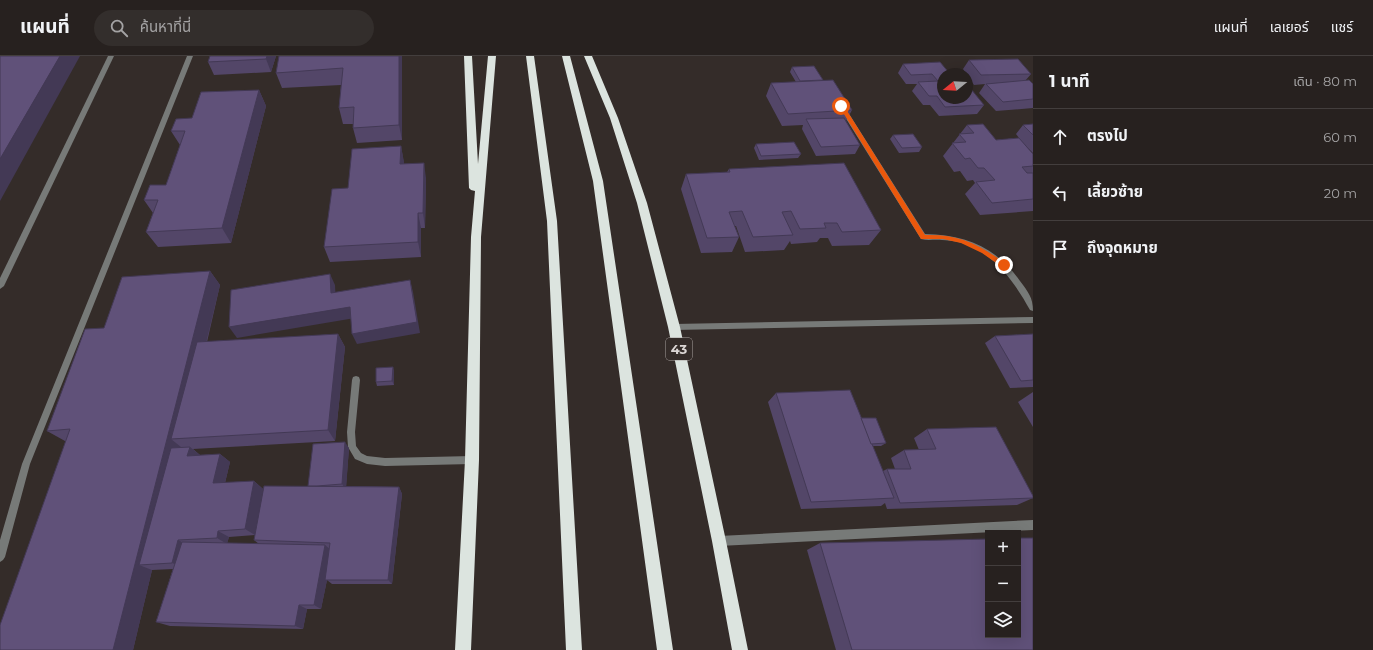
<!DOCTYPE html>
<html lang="th">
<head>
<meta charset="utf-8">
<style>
	:root { --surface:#27211f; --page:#332e2c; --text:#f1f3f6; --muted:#a4a3a4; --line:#433e3d }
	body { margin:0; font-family:Montserrat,"Noto Sans Thai",sans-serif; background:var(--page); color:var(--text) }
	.controls { position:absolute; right:12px; bottom:12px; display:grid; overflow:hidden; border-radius:0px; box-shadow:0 4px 16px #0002 }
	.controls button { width:36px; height:36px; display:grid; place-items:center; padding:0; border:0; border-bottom:1px solid var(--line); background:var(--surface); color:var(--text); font:20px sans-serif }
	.compass { position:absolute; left:937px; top:12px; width:36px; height:36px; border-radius:50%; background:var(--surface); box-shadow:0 4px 16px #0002; rotate:252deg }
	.stop { position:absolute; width:12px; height:12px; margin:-9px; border:3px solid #ea580c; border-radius:50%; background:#fff }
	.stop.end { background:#ea580c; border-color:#fff; box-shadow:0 1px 4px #0008 }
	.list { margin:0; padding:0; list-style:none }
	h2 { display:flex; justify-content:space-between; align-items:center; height:52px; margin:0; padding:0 16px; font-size:17px }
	h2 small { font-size:13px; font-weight:400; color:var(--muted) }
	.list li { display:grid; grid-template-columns:26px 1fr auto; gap:12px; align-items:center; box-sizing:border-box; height:56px; padding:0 16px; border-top:1px solid var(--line) }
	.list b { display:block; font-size:15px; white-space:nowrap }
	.list em { font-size:13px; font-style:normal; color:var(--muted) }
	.icon { flex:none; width:22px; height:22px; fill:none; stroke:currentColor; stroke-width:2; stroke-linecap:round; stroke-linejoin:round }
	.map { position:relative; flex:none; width:1033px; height:594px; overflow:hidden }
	header { display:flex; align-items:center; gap:24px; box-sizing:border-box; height:56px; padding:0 20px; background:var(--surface); border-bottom:1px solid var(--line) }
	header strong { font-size:19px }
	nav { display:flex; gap:22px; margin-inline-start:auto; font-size:14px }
	.search { width:280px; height:36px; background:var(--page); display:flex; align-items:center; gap:10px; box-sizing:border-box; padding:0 14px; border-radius:22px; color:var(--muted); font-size:15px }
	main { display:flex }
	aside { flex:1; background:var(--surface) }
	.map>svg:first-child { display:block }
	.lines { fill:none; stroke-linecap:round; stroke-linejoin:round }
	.lane { fill:#777a78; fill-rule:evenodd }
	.street { fill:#777a78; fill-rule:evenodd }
	.highway { fill:#dce4df; fill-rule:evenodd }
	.wall { fill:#534668 }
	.shaded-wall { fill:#433955 }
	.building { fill:#605179; stroke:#433955 }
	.route { fill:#ea580c }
	.labels { text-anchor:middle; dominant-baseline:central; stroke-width:3; stroke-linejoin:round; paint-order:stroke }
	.shield { fill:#342c29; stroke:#a9a3a1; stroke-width:1 }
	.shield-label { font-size:13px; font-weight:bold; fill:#dbd6d4 }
</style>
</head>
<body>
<header>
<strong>แผนที่</strong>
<div class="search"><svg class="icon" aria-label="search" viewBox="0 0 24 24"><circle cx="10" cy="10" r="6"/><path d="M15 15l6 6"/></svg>ค้นหาที่นี่</div>
<nav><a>แผนที่</a><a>เลเยอร์</a><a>แชร์</a></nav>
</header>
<main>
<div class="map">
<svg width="1033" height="594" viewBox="0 0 1033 594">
	<rect width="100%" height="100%" fill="#342c29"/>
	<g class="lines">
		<g class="lane">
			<polygon points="108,0 114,0 4,230 0,233 0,222"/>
			<polygon points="187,0 193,0 30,408 5,501 3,504 0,506 0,484 22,408"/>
			<polygon points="356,320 359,321 360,324 355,376 356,390 361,397 367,400 385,402 472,400 475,401 476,404 475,407 472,408 385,410 367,408 355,403 348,391 347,376 352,324 353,321"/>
		</g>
		<g class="street">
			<path d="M843 51 846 53 925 178C966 179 996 191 1020 225 1028 236 1033 241 1033 255L1030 254C1014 225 992 194 958 186 953 185 947 184 942 184 935 183 928 185 921 183L840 53Z"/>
			<polygon points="1033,261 1033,267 674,274 671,273 670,271 671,269 674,268"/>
			<polygon points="1033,464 1033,474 719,490 716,488 714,485 716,482 719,480"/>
		</g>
		<g class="highway">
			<polygon points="464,0 472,0 478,108 488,0 496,0 481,181 479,404 471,594 455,594 465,404 471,181 475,135 471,134 469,132"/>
			<polygon points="526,0 534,0 557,165 582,594 566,594 547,165"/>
			<polygon points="562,0 570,0 603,125 673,594 657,594 593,125"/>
			<polygon points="584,0 592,0 618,62 647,147 680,271 726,485 748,594 732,594 712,485 668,271 637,147 610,62"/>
		</g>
	</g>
	<g class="wall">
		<polygon points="276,0 271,16 214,19 208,6"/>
		<polygon points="402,0 402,84 357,87 353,72 353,68 343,68 339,52 341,29 282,32 276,17"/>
		<polygon points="969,4 1031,18 1025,25 1033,28 1033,52 996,55 979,37 985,28 974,29 967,19 967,18 966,18 963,13"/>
		<polygon points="903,8 943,18 984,49 977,58 939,60 930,49 923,49 912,35 917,28 906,28 898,17"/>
		<polygon points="792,11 823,24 852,54 846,65 860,89 855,98 816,100 802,73 803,69 782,70 766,40 771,27 796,26 790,16"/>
		<polygon points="259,34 266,50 231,187 158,191 146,176 153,157 144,144 166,129 180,89 171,75 192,62"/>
		<polygon points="1033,68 1033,97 1024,88 1033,98 1033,155 980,159 965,138 975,127 973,124 967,125 960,115 954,116 943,100 967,69 996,84 1019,82 1016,78 1023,69"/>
		<polygon points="893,79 922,91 919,96 899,97 890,83"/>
		<polygon points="756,88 801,98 798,102 759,104 754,92"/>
		<polygon points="401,90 404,108 426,122 425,172 421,172 421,201 330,206 324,191 348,132"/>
		<polygon points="729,113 881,174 869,189 832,190 828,182 820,182 817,186 791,188 790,185 784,194 745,196 736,170 734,170 739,181 732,196 701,197 681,133 686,118 727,116"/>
		<polygon points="210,215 220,229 207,286 338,278 345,291 335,385 193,393 200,399 220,398 230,406 225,427 254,425 263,433 255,479 229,481 227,487 259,488 254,484 308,430 349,392 346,430 399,431 402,438 392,528 332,528 327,524 321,553 307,553 303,573 170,570 156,566 173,513 152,514 133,594 0,594 66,385 65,385 47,375 104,272"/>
		<polygon points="1033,278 1033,331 1010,332 985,287 995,280"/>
		<polygon points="394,314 394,329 377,330 376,326"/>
		<polygon points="1033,336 1033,371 1018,346"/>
		<polygon points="776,337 861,362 886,387 881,390 872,390 883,415 887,413 895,413 891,402 904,394 919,394 914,382 927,373 1033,440 1033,442 1017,449 887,453 885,447 881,450 801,453 768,346"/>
		<polygon points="820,487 1033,594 836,594 807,494"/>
	</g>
	<g class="shaded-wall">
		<polygon points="60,0 80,0 0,145 0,103"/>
		<polygon points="267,0 276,0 271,16 266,3"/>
		<polygon points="399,0 402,0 402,84 399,69"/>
		<polygon points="259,34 266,50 231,187 222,172"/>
		<polygon points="401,90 404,106 403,123 400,108"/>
		<polygon points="424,107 426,122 425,172 423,157"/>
		<polygon points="418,157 421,172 421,201 418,186"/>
		<polygon points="210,215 220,229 183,383 171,383 181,391 139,509 152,514 133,594 113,594"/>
		<polygon points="330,218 335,229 336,249 331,237"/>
		<polygon points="410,224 413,236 420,277 357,288 352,278"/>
		<polygon points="350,251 355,262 237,282 229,271"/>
		<polygon points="338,278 345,291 335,385 328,374"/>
		<polygon points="393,311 394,314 394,329 392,325"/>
		<polygon points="345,386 349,392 346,434 342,428"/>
		<polygon points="190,391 200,399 198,408 187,400"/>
		<polygon points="220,398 230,406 223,435 213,427"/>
		<polygon points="254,425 263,433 255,479 245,473"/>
		<polygon points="399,431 402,438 392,528 388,524"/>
		<polygon points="218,475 229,481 227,488 217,482"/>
		<polygon points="178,484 190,490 185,512 172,507"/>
		<polygon points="325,489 332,495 325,524 327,524 321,553 314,549"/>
		<polygon points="299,549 307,553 303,573 295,570"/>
	</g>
	<g class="building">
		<polygon points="0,0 60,0 0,103"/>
		<polygon points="210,0 267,0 266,3 208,6"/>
		<polygon points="279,0 399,0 399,69 353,72 354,51 339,52 343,12 276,17"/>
		<polygon points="1018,3 1031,18 981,19 969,4"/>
		<polygon points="940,6 950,18 943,18 943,42 967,42 967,28 984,49 945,51 937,40 929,40 918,26 938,25 932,18 911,19 903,8"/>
		<polygon points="814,10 823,24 800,25 792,11"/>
		<polygon points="833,24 852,54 788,58 771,27"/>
		<polygon points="1029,24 1033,28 1033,43 1003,46 986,28"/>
		<polygon points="259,34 222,172 146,176 158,144 144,144 150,129 166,129 185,75 171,75 176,63 192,62 201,36"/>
		<polygon points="844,62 860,89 821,91 806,63"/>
		<polygon points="983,68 996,84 1019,82 1033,98 1033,110 1022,111 1027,117 1033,117 1033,143 992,147 976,126 995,124 984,112 978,112 970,102 965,103 952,87 966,86 959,78 974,77 967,69"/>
		<polygon points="1033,68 1033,79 1023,69"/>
		<polygon points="913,78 922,91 902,92 893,79"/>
		<polygon points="794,86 801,98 761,100 756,88"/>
		<polygon points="401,90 400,108 424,107 423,157 418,157 418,186 324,191 332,133 348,132 352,93"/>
		<polygon points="844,107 881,174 842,176 837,167 824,167 826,172 800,173 791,155 782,156 793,179 753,181 742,155 729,156 739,181 707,182 686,118 730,116 729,113"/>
		<polygon points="210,215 113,594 0,594 0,569 70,373 47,375 85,273 104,272 122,221"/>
		<polygon points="330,218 331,237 410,224 417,266 352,278 350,251 229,271 231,234"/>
		<polygon points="338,278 328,374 171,383 197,286"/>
		<polygon points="1033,278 1033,324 1021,325 995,280"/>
		<polygon points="393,311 392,325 376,326 376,312"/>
		<polygon points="850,334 894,442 811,446 776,337"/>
		<polygon points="861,362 876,362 886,387 871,388"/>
		<polygon points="996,371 1033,440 1033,442 900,447 887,413 911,413 904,394 936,393 927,373"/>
		<polygon points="345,386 342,428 317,430 308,430 313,388"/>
		<polygon points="190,391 187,400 220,398 213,427 254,425 245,473 218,475 217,482 178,484 172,507 139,509 171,392"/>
		<polygon points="264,430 399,431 388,524 325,524 330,487 254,484"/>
		<polygon points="1018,482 1033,482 1033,594 852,594 820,487 988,483 988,579 1018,579"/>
		<polygon points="182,486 325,489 314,549 299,549 295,570 156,566"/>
	</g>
	<path class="route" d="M841 49 844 50 925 179C959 178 979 188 1006 208V211H1002L982 197 961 187 943 183H921L839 50Z"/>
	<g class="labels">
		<rect class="shield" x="666" y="282" width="26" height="22" rx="3"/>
		<g class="shield-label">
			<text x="679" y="293">43</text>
		</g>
	</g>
</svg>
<div class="controls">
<button>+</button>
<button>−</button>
<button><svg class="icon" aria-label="layers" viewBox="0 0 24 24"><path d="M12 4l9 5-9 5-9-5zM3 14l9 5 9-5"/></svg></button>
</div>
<svg class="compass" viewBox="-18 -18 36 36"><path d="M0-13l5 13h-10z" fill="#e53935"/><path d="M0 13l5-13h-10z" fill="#a4a3a4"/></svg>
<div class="stop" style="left:841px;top:50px"></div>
<div class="stop end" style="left:1004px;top:209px"></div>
</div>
<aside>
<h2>1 นาที<small>เดิน · 80 m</small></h2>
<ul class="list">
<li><svg class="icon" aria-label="ahead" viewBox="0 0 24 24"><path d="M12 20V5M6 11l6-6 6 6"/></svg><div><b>ตรงไป</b></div><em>60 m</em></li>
<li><svg class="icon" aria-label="left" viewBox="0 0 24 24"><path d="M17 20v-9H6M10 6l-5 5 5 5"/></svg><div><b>เลี้ยวซ้าย</b></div><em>20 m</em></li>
<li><svg class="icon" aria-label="arrive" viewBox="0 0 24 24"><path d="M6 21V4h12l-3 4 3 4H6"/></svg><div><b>ถึงจุดหมาย</b></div></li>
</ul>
</aside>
</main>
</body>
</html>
